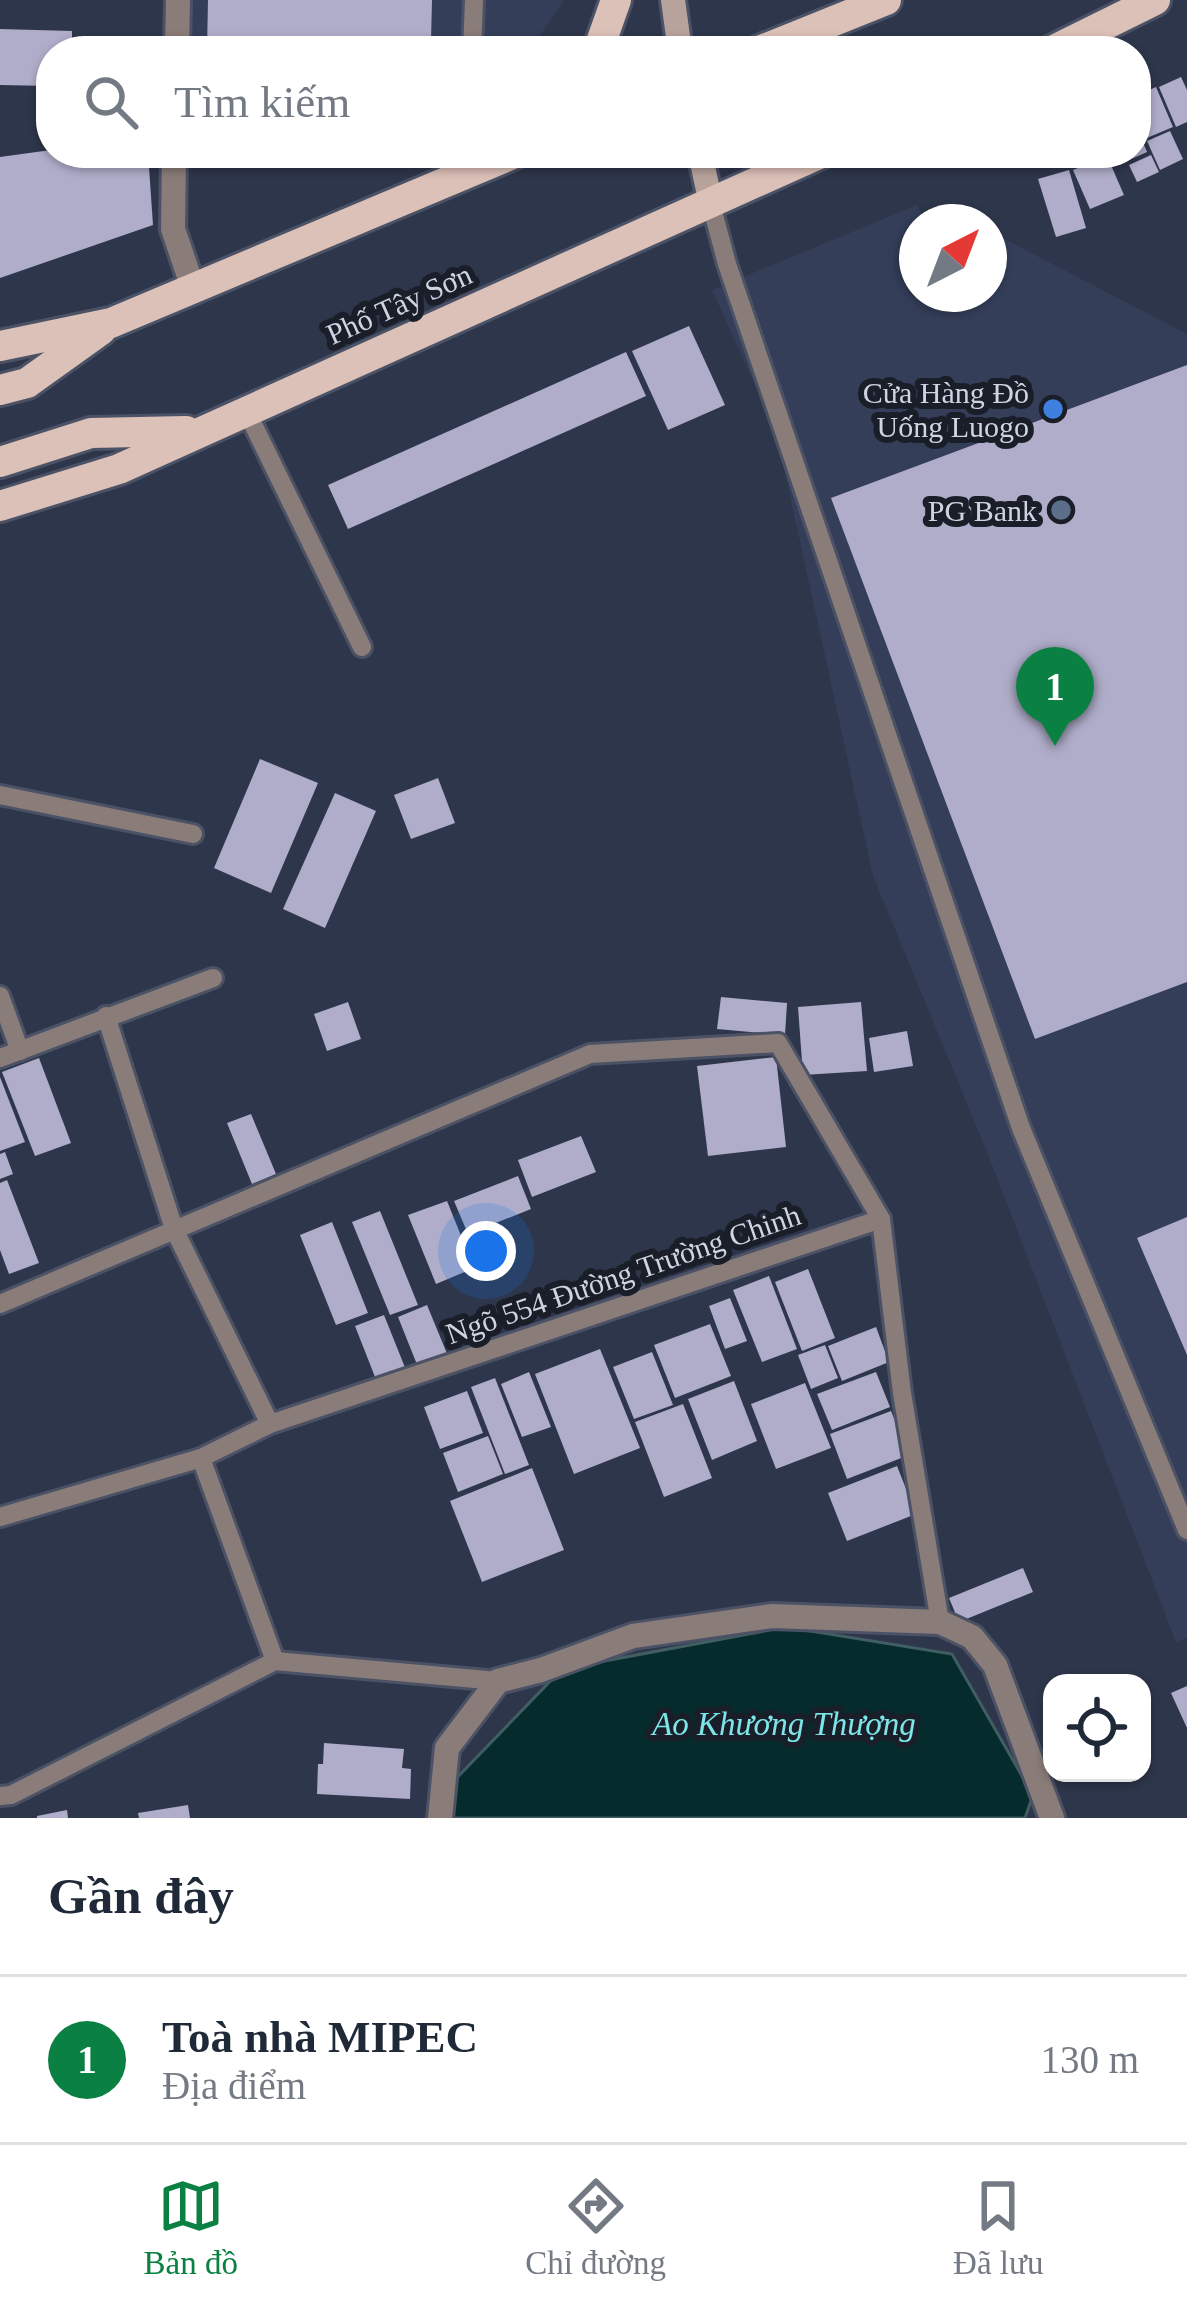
<!DOCTYPE html>
<html lang="vi">
<head>
<meta charset="utf-8">
<style>
	:root { --surface:#fff; --page:#f6f6f7; --text:#1f2937; --muted:#747a83; --line:#e0e1e3; --accent:#0b8043 }
	body { margin:0; font-family:Georgia,serif; background:var(--page); color:var(--text) }
	.controls { position:absolute; right:36px; bottom:36px; display:grid; overflow:hidden; border-radius:24px; box-shadow:0 3px 9px #0004 }
	.controls button { width:108px; height:108px; display:grid; place-items:center; padding:0; border:0; border-bottom:3px solid var(--line); background:var(--surface); color:var(--text); font:60px sans-serif }
	.compass { position:absolute; left:899px; top:204px; width:108px; height:108px; border-radius:50%; background:var(--surface); box-shadow:0 3px 9px #0004; rotate:42deg }
	.you { position:absolute; left:486px; top:1251px; width:42px; height:42px; margin:-30px; border:9px solid #fff; border-radius:50%; background:#1a73e8; box-shadow:0 0 0 18px #1a73e833 }
	.badge { display:grid; place-items:center; width:78px; height:78px; border-radius:50%; background:var(--accent); color:#fff; font-size:39px; font-weight:700 }
	.pin { position:absolute; translate:-50% -99px; filter:drop-shadow(0 3px 6px #0008) }
	.pin::after { content:''; position:absolute; top:63px; width:42px; height:36px; background:inherit; clip-path:polygon(0 0,100% 0,50% 100%) }
	.list { margin:0; padding:0; list-style:none }
	h2 { display:flex; justify-content:space-between; align-items:center; height:156px; margin:0; padding:0 48px; font-size:51px }
	h2 small { font-size:39px; font-weight:400; color:var(--muted) }
	.list li { display:grid; grid-template-columns:78px 1fr auto; gap:36px; align-items:center; box-sizing:border-box; height:168px; padding:0 48px; border-top:3px solid var(--line) }
	.list b { display:block; font-size:45px; white-space:nowrap }
	.list p { margin:0; font-size:39px; white-space:nowrap; color:var(--muted) }
	.list em { font-size:39px; font-style:normal; color:var(--muted) }
	.icon { flex:none; width:66px; height:66px; fill:none; stroke:currentColor; stroke-width:2; stroke-linecap:round; stroke-linejoin:round }
	.map { position:relative; flex:none; width:1187px; height:1818px; overflow:hidden }
	.search { position:absolute; background:var(--surface); box-shadow:0 3px 9px #0004; left:36px; right:36px; top:36px; height:132px; display:flex; align-items:center; gap:30px; box-sizing:border-box; padding:0 42px; border-radius:48px; color:var(--muted); font-size:45px }
	.sheet { height:324px; background:var(--surface) }
	nav { display:flex; justify-content:space-around; align-items:center; box-sizing:border-box; height:168px; border-top:3px solid var(--line); background:var(--surface); font-size:33px; color:var(--muted) }
	nav a { display:grid; justify-items:center; gap:6px }
	nav .on { color:var(--accent) }
	.map>svg:first-child { display:block }
	.built { fill:#343e59 }
	.water { fill:#052b2c; stroke:#415e62; stroke-width:3 }
	.building { fill:#afadc9 }
	.lines { fill:none; stroke-linecap:round; stroke-linejoin:round }
	.lane-casing { stroke:#4b5266; stroke-width:24 }
	.street-casing { stroke:#4b5266; stroke-width:30 }
	.secondary-casing { stroke:#4b5266; stroke-width:30 }
	.primary-casing { stroke:#4b5266; stroke-width:36 }
	.lane { stroke:#8a7c78; stroke-width:18 }
	.street { stroke:#8a7c78; stroke-width:24 }
	.secondary { stroke:#b8a39c; stroke-width:24 }
	.primary { stroke:#dcc1b8; stroke-width:30 }
	.shop-dot { fill:#3f7fe0; stroke:#1a1e28; stroke-width:4.5 }
	.service-dot { fill:#5c6f8a; stroke:#1a1e28; stroke-width:4.5 }
	.labels { text-anchor:middle; dominant-baseline:central; stroke-width:12; stroke-linejoin:round; paint-order:stroke }
	.street-label { font-size:30px; fill:#ced4e1; stroke:#1a1e28 }
	.poi-label { font-size:30px; fill:#ced4e1; stroke:#1a1e28; text-anchor:end }
	.water-label { font-size:33px; font-style:italic; fill:#7be5e8; stroke:#1a1e28 }
</style>
</head>
<body>
<div class="map">
<svg width="1187" height="1818" viewBox="0 0 1187 1818">
	<rect width="100%" height="100%" fill="#2e364b"/>
	<g class="built">
		<polygon points="188,0 564,0 537,40 514,51 189,51"/>
		<polygon points="917,205 926,222 917,222 917,294 989,294 989,231 1187,334 1187,1638 1176,1642 987,1152 873,876 784,468 763,403 712,290"/>
	</g>
	<polygon class="water" points="786,1627 952,1654 1033,1795 1025,1818 454,1818 446,1789 562,1669"/>
	<g class="building">
		<polygon points="208,0 432,0 431,41 411,51 207,51"/>
		<polygon points="0,29 72,31 72,51 51,51 51,86 0,85"/>
		<polygon points="1181,77 1187,90 1187,122 1176,127 1159,87"/>
		<polygon points="1156,87 1173,127 1142,140 1147,152 1118,165 1113,153 1136,153 1136,96"/>
		<polygon points="1170,131 1183,159 1160,170 1147,141"/>
		<polygon points="51,150 148,153 153,225 0,278 0,157"/>
		<polygon points="1058,153 1102,153 1065,168"/>
		<polygon points="1151,155 1159,172 1137,182 1129,165"/>
		<polygon points="1107,156 1124,195 1090,209 1073,170"/>
		<polygon points="1069,170 1086,228 1056,237 1038,179"/>
		<polygon points="689,326 725,405 668,430 632,351"/>
		<polygon points="626,352 646,396 348,529 328,485"/>
		<polygon points="1187,365 1187,982 1035,1039 831,498"/>
		<polygon points="260,759 318,783 271,893 214,868"/>
		<polygon points="438,778 455,823 411,839 394,795"/>
		<polygon points="335,793 376,811 325,928 283,909"/>
		<polygon points="721,997 787,1003 785,1035 717,1029"/>
		<polygon points="348,1002 361,1039 327,1051 314,1014"/>
		<polygon points="861,1002 867,1071 803,1075 798,1007"/>
		<polygon points="907,1031 913,1066 874,1072 869,1038"/>
		<polygon points="776,1057 786,1147 708,1156 697,1066"/>
		<polygon points="39,1058 71,1143 35,1156 2,1072"/>
		<polygon points="0,1077 25,1142 0,1151"/>
		<polygon points="251,1114 276,1174 252,1184 227,1123"/>
		<polygon points="581,1136 596,1172 532,1197 518,1160"/>
		<polygon points="5,1152 13,1174 0,1179 0,1154"/>
		<polygon points="518,1176 531,1209 468,1234 454,1201"/>
		<polygon points="7,1180 39,1263 9,1274 0,1250 0,1183"/>
		<polygon points="447,1201 474,1268 436,1284 408,1215"/>
		<polygon points="380,1211 418,1305 390,1315 352,1222"/>
		<polygon points="1187,1217 1187,1355 1137,1238"/>
		<polygon points="332,1222 368,1313 336,1325 300,1235"/>
		<polygon points="808,1269 835,1338 802,1351 775,1282"/>
		<polygon points="769,1276 797,1349 762,1362 733,1290"/>
		<polygon points="730,1298 747,1341 725,1349 709,1306"/>
		<polygon points="427,1305 448,1356 418,1367 398,1317"/>
		<polygon points="384,1315 406,1370 377,1382 355,1326"/>
		<polygon points="710,1324 731,1376 675,1398 654,1345"/>
		<polygon points="876,1327 889,1362 842,1381 828,1346"/>
		<polygon points="825,1345 838,1378 811,1389 798,1355"/>
		<polygon points="600,1349 640,1448 574,1474 535,1374"/>
		<polygon points="652,1352 673,1405 634,1419 613,1367"/>
		<polygon points="529,1372 551,1427 522,1437 501,1384"/>
		<polygon points="876,1372 890,1407 832,1430 817,1394"/>
		<polygon points="495,1378 529,1465 505,1474 471,1387"/>
		<polygon points="734,1381 757,1441 712,1460 688,1399"/>
		<polygon points="805,1383 831,1448 776,1469 751,1404"/>
		<polygon points="467,1391 483,1433 440,1449 424,1407"/>
		<polygon points="683,1404 712,1478 664,1497 635,1422"/>
		<polygon points="891,1411 909,1455 847,1479 830,1434"/>
		<polygon points="488,1436 503,1474 458,1492 443,1453"/>
		<polygon points="897,1466 916,1514 847,1541 828,1493"/>
		<polygon points="532,1468 564,1550 482,1582 450,1501"/>
		<polygon points="1023,1568 1033,1592 959,1622 949,1598"/>
		<polygon points="1187,1686 1187,1728 1171,1693"/>
		<polygon points="324,1743 404,1749 402,1768 411,1769 410,1799 317,1794 318,1764 323,1764"/>
		<polygon points="188,1805 190,1818 139,1818 138,1813"/>
		<polygon points="67,1810 68,1818 37,1818 37,1816"/>
	</g>
	<g class="lines">
		<defs>
			<g id="lane">
				<polyline points="472,51 474,0"/>
				<polyline points="711,204 727,264 1021,1128 1187,1530"/>
				<polyline points="246,410 362,647"/>
				<polyline points="0,795 193,834"/>
				<polyline points="0,996 20,1051"/>
				<polyline points="106,1016 174,1229 270,1424"/>
				<polyline points="0,1058 213,978"/>
				<polyline points="0,1304 590,1054 778,1043 881,1219 902,1393 940,1622"/>
				<polyline points="201,1458 275,1661"/>
				<polyline points="0,1517 201,1458 270,1424 881,1219"/>
				<polyline points="0,1796 11,1795 275,1661 498,1681"/>
			</g>
			<g id="street">
				<polyline points="177,51 178,0"/>
				<polyline points="174,153 173,229 193,288"/>
				<polyline points="440,1818 447,1748 498,1681 541,1670 633,1636 772,1616 940,1622 972,1637 995,1665 1052,1818"/>
			</g>
			<g id="secondary">
				<polyline points="673,0 680,51"/>
				<polyline points="700,153 711,204"/>
			</g>
			<g id="primary">
				<polyline points="598,51 616,0"/>
				<polyline points="759,51 886,0"/>
				<polyline points="1052,51 1155,0"/>
				<polyline points="0,346 111,323 515,153"/>
				<polyline points="0,390 27,383 101,330"/>
				<polyline points="0,462 91,433 186,431"/>
				<polyline points="0,506 119,469 821,153"/>
			</g>
		</defs>
		<use href="#lane" class="lane-casing"/>
		<use href="#street" class="street-casing"/>
		<use href="#secondary" class="secondary-casing"/>
		<use href="#primary" class="primary-casing"/>
		<use href="#lane" class="lane"/>
		<use href="#street" class="street"/>
		<use href="#secondary" class="secondary"/>
		<use href="#primary" class="primary"/>
	</g>
	<circle class="shop-dot" cx="1053" cy="409" r="12"/>
	<circle class="service-dot" cx="1061" cy="510" r="12"/>
	<g class="labels">
		<g class="street-label">
			<text transform="translate(399 304) rotate(-24)">Phố Tây Sơn</text>
			<text transform="translate(623 1274) rotate(-19)">Ngõ 554 Đường Trường Chinh</text>
		</g>
		<g class="poi-label">
			<text x="1029" y="392">Cửa Hàng Đồ<tspan x="1029" dy="34">Uống Luogo</tspan></text>
			<text x="1037" y="510">PG Bank</text>
		</g>
		<g class="water-label">
			<text x="784" y="1724">Ao Khương Thượng</text>
		</g>
	</g>
</svg>
<div class="controls">
<button><svg class="icon" aria-label="locate" viewBox="0 0 24 24"><circle cx="12" cy="12" r="6"/><path d="M12 2v4M12 18v4M2 12h4M18 12h4"/></svg></button>
</div>
<svg class="compass" viewBox="-18 -18 36 36"><path d="M0-13l5 13h-10z" fill="#e53935"/><path d="M0 13l5-13h-10z" fill="#747a83"/></svg>
<div class="you"></div>
<div class="pin badge" style="left:1055px;top:746px">1</div>
<div class="search"><svg class="icon" aria-label="search" viewBox="0 0 24 24"><circle cx="10" cy="10" r="6"/><path d="M15 15l6 6"/></svg>Tìm kiếm</div>
</div>
<section class="sheet">
<h2>Gần đây<small></small></h2>
<ul class="list">
<li><span class="badge">1</span><div><b>Toà nhà MIPEC</b><p>Địa điểm</p></div><em>130 m</em></li>
</ul>
</section>
<nav>
<a class="on"><svg class="icon" aria-label="map" viewBox="0 0 24 24"><path d="M3 6l6-2 6 2 6-2v14l-6 2-6-2-6 2zM9 4v14M15 6v14"/></svg>Bản đồ</a>
<a><svg class="icon" aria-label="directions" viewBox="0 0 24 24"><path d="M12 3l9 9-9 9-9-9zM9 14v-3h6M13 9l2 2-2 2"/></svg>Chỉ đường</a>
<a><svg class="icon" aria-label="saved" viewBox="0 0 24 24"><path d="M7 4h10v16l-5-4-5 4z"/></svg>Đã lưu</a>
</nav>
</body>
</html>
